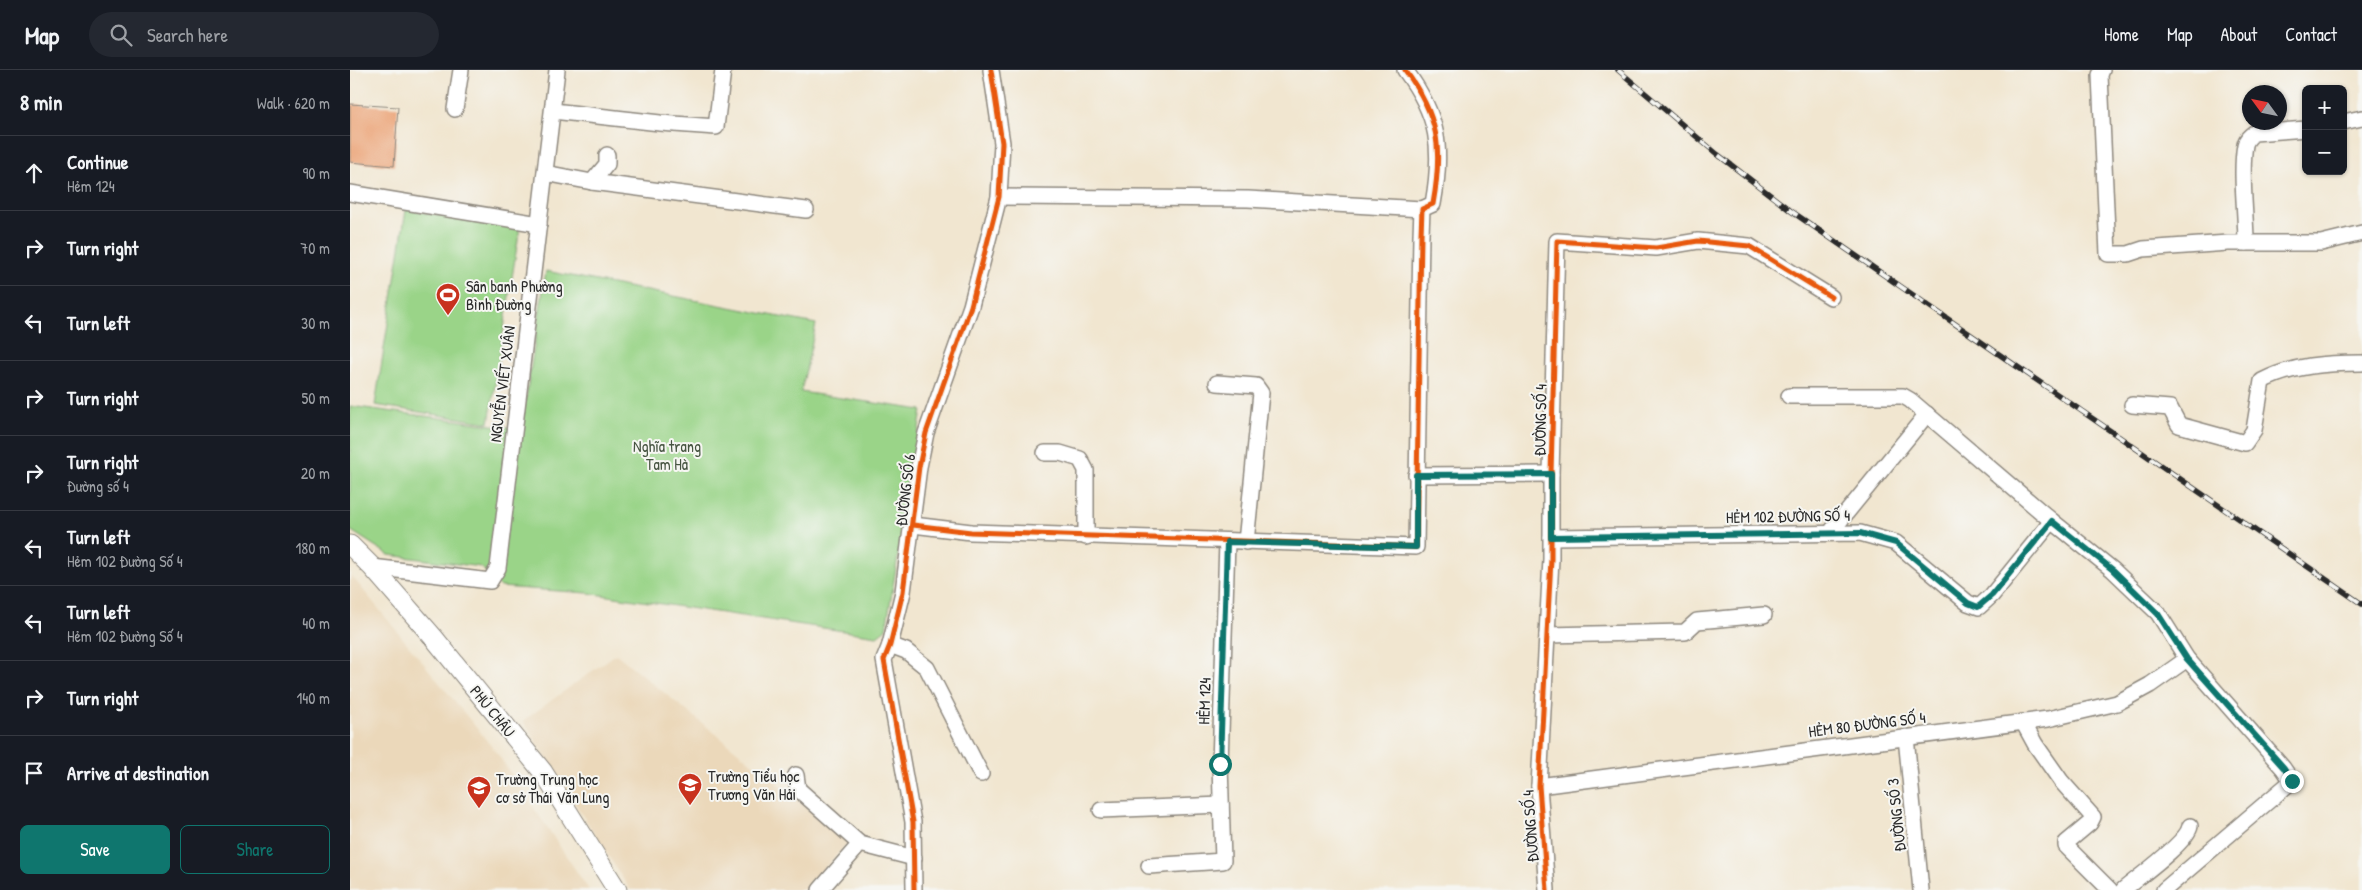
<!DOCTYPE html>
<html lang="en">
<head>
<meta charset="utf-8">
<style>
	:root { --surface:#171b24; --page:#242831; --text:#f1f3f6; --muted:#9ea1a6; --line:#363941; --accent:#0f766e }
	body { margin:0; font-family:"Patrick Hand",sans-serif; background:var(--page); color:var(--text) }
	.controls { position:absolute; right:15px; top:15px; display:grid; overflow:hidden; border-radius:8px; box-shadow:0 1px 4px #0004 }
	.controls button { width:45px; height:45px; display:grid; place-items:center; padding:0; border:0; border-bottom:1px solid var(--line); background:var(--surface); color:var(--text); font:25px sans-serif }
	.compass { position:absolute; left:1892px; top:15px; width:45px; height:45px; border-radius:50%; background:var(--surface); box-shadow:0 1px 4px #0004; rotate:303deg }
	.stop { position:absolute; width:15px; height:15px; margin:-11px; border:4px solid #0f766e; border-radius:50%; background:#fff }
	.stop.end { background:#0f766e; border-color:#fff; box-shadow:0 1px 5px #0008 }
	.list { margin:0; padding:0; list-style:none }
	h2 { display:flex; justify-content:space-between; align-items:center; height:65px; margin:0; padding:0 20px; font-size:21px }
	h2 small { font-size:16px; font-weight:400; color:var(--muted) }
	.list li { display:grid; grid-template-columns:32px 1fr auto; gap:15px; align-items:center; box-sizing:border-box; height:75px; padding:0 20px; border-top:1px solid var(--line) }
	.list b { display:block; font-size:19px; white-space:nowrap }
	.list p { margin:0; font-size:16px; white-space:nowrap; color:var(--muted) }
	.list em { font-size:16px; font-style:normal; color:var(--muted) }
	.actions { display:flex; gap:10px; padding:15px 20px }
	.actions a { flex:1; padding:11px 0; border:1px solid var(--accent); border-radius:8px; text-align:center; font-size:18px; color:var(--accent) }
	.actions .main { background:var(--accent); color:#fff }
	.icon { flex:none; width:28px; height:28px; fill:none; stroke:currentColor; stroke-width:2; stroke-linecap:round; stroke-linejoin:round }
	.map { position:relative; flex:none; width:2012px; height:820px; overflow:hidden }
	header { display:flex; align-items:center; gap:30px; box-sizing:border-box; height:70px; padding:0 25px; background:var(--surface); border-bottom:1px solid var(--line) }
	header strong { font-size:24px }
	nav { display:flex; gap:28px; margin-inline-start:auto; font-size:18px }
	.search { width:350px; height:45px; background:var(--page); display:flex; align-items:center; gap:12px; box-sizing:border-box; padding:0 18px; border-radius:28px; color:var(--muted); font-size:19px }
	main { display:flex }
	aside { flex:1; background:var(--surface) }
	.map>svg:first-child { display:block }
	.built { fill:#ebd8ba }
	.green { fill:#9ad488; stroke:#62805a }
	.building { fill:#eba072 }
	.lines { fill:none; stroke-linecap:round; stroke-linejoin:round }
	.minor-casing { stroke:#8e887e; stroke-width:18 }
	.tertiary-casing { stroke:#8e887e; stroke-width:21 }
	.minor { stroke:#fff; stroke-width:15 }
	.tertiary { stroke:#fff; stroke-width:19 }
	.rail-casing { stroke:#2b2b2b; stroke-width:5.5 }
	.rail { stroke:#f6f6f2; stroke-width:4; stroke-dasharray:11; stroke-linecap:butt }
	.cycleway-casing { stroke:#f6f6f2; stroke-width:8 }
	.cycleway { stroke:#e8590c; stroke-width:5 }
	.route { stroke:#0f766e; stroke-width:6 }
	.labels { text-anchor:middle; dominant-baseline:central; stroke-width:4; stroke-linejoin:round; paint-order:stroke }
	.poi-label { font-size:16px; fill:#2b2b2b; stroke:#f6f6f2; text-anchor:start }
	.street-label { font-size:16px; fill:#2b2b2b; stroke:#f6f6f2 }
	.park-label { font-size:16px; fill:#475542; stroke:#f6f6f2 }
</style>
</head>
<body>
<header>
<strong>Map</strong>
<div class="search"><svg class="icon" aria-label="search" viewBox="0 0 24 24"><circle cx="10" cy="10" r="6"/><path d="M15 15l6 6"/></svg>Search here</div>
<nav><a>Home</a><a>Map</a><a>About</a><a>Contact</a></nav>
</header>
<main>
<aside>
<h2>8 min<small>Walk · 620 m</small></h2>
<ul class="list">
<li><svg class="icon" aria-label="ahead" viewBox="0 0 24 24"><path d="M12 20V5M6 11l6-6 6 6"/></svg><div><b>Continue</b><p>Hẻm 124</p></div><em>90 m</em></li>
<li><svg class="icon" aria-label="right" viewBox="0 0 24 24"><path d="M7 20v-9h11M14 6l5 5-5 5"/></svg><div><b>Turn right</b></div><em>70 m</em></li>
<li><svg class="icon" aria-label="left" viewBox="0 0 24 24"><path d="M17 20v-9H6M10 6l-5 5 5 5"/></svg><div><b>Turn left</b></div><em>30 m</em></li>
<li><svg class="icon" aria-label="right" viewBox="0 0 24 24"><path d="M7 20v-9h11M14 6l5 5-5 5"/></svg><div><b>Turn right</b></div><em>50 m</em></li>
<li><svg class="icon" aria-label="right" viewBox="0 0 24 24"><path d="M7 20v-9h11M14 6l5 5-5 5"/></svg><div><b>Turn right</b><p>Đường số 4</p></div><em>20 m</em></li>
<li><svg class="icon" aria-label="left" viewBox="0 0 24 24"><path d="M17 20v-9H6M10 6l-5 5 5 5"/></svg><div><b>Turn left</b><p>Hẻm 102 Đường Số 4</p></div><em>180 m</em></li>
<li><svg class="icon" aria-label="left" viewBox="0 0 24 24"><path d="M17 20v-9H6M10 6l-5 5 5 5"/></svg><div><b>Turn left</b><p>Hẻm 102 Đường Số 4</p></div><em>40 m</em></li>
<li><svg class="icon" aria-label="right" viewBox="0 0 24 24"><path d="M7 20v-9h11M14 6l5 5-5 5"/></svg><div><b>Turn right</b></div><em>140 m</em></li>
<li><svg class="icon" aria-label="arrive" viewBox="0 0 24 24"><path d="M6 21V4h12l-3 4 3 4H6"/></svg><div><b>Arrive at destination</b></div></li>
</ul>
<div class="actions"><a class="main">Save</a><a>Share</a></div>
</aside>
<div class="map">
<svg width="2012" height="820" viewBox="0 0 2012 820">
	<rect width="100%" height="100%" fill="#f6f6f2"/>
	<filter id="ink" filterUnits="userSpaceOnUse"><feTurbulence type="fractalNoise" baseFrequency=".02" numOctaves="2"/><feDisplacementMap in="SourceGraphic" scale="10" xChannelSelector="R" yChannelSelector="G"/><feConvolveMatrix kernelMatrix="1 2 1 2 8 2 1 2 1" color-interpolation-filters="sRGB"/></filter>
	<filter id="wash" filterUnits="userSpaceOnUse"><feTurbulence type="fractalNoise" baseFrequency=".0096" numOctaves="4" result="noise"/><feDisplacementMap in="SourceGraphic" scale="20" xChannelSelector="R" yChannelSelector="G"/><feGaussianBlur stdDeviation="1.12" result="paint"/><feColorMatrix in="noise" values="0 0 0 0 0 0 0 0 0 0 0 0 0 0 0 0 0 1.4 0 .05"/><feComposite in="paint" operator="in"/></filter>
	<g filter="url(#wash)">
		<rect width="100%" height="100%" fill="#f1e6d0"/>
		<g class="built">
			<polygon points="0,504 147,683 239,820 0,820"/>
			<polygon points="266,584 499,771 454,820 280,820 173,651"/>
		</g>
		<g class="green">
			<polygon points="56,140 170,157 139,353 25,335"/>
			<polygon points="196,201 466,254 451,322 572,340 536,559 527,566 238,523 150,517 131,497 39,485 0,460 0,336 171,359"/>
		</g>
		<g id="blocks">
			<polygon class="building" points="0,34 48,37 44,96 0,92"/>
		</g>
	</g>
	<g filter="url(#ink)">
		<use href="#blocks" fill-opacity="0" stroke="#8e887e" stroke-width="1"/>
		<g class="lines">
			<defs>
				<g id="minor">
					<polyline points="1752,0 1750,5 1758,184 1778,184 1793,179 1878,173 1971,173 2012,163"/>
					<polyline points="105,39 111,0"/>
					<polyline points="203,41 310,53 366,57 373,0"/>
					<polyline points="1993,52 2012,48"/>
					<polyline points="195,103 242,112 257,94 257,85"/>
					<polyline points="242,112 456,140"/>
					<polyline points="0,123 189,154"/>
					<polyline points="649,127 898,129 1072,139"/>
					<path d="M1896 173C1896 144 1890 102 1895 75 1896 69 1900 66 1904 63L1956 59"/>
					<polyline points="867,313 906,316 911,323 896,472"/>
					<polyline points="1439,326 1553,326 1560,330 1702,451 1763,500 1808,543 1837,589 1933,698 1942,711 1814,820"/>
					<path d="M1782 335 1820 338 1829 355 1895 373 1904 360 1912 311C1942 295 1978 293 2012 293"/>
					<polyline points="695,383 710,383 730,389 736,400 736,467"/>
					<polyline points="1066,405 1201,404"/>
					<path d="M563 455 621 462 1066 477 1071 165 1072 139 1083 134C1093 78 1089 46 1055 0"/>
					<polyline points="1480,463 1577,344"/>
					<polyline points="1201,467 1510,463 1546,473 1618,533 1629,537 1642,525 1702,451"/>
					<polyline points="22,497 140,511 148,498 207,0"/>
					<polyline points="1197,565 1335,562 1347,551 1414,545"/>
					<polyline points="540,575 556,581 577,598 631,704"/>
					<polyline points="1673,652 1685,674 1711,711 1743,747 1740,753 1716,773 1716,776 1760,820"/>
					<polyline points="1556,667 1571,820"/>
					<polyline points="446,705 448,719 510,774"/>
					<polyline points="1189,716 1698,649 1767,633 1800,615 1837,589"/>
					<polyline points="751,740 871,735"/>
					<polyline points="799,796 873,791 870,694 877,472"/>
					<polyline points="470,820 510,774 564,788"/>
					<polyline points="564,820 563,752 534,590 540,575 553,522 569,397 576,363 621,236 649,127 652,73 641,0"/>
					<polyline points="1197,820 1189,716 1201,489 1201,404 1207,171 1306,178 1348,171 1399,176 1481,227"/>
					<path d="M1773 820C1787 808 1838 772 1840 756"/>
				</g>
				<polyline id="tertiary" points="0,475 22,497 84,568 193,702 267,820"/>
			</defs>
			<use href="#minor" class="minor-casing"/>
			<use href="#tertiary" class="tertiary-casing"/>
			<use href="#minor" class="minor"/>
			<use href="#tertiary" class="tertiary"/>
			<defs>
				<polyline id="rail" points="1268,0 1367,84 1441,141 2012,534"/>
			</defs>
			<use href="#rail" class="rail-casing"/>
			<use href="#rail" class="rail"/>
			<defs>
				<g id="cycleway">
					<path d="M563 455 621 462 1066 477 1071 165 1072 139 1083 134C1093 78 1089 46 1055 0"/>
					<polyline points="564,820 563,752 534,590 540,575 553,522 569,397 576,363 621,236 649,127 652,73 641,0"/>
					<polyline points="1197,820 1189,716 1201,489 1201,404 1207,171 1306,178 1348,171 1399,176 1481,227"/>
				</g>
			</defs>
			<use href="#cycleway" class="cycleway-casing"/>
			<use href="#cycleway" class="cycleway"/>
		</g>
	</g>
	<g class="lines" filter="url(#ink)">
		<polyline class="route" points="870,694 877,472 1066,477 1066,405 1201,404 1201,467 1510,463 1546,473 1618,533 1628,537 1642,525 1702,451 1763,500 1808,544 1837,589 1934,698 1942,711"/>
	</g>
	<defs>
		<symbol id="stadium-pin" viewBox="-11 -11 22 30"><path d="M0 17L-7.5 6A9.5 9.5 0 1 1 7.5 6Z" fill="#c8321e" stroke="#f6f6f2"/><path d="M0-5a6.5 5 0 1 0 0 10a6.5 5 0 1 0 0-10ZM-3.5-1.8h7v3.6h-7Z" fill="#fff"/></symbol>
		<symbol id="school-pin" viewBox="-11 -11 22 30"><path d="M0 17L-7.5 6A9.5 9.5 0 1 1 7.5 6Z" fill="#c8321e" stroke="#f6f6f2"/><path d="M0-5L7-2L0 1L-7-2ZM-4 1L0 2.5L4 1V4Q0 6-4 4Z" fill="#fff"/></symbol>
	</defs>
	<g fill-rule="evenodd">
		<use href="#stadium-pin" x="84" y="211" width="28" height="38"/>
		<use href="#school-pin" x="326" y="701" width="28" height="38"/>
		<use href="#school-pin" x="115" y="704" width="28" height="38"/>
	</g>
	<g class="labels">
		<g class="poi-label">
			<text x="116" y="216">Sân banh Phường<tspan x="116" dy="18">Bình Đường</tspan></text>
			<text x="358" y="706">Trường Tiểu học<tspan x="358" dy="18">Trương Văn Hải</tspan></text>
			<text x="146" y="709">Trường Trung học<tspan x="146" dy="18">cơ sở Thái Văn Lung</tspan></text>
		</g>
		<g class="street-label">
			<text transform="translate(152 314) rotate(-83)">NGUYỄN VIẾT XUÂN</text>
			<text transform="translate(1190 350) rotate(-89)">ĐƯỜNG SỐ 4</text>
			<text transform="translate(555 420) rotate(-83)">ĐƯỜNG SỐ 6</text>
			<text transform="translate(1438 446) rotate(-1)">HẺM 102 ĐƯỜNG SỐ 4</text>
			<text transform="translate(854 631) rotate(-88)">HẺM 124</text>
			<text transform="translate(143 641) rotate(51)">PHÚ CHÂU</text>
			<text transform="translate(1517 654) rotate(-7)">HẺM 80 ĐƯỜNG SỐ 4</text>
			<text transform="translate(1546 745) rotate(-96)">ĐƯỜNG SỐ 3</text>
			<text transform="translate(1180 756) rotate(-94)">ĐƯỜNG SỐ 4</text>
		</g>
		<g class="park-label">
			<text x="317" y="376">Nghĩa trang<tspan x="317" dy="18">Tam Hà</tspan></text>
		</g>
	</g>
</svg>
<div class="controls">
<button>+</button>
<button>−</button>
</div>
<svg class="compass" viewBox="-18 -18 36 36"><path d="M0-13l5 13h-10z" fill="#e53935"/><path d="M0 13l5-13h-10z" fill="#9ea1a6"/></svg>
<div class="stop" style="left:870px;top:694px"></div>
<div class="stop end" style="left:1942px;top:711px"></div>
</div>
</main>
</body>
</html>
